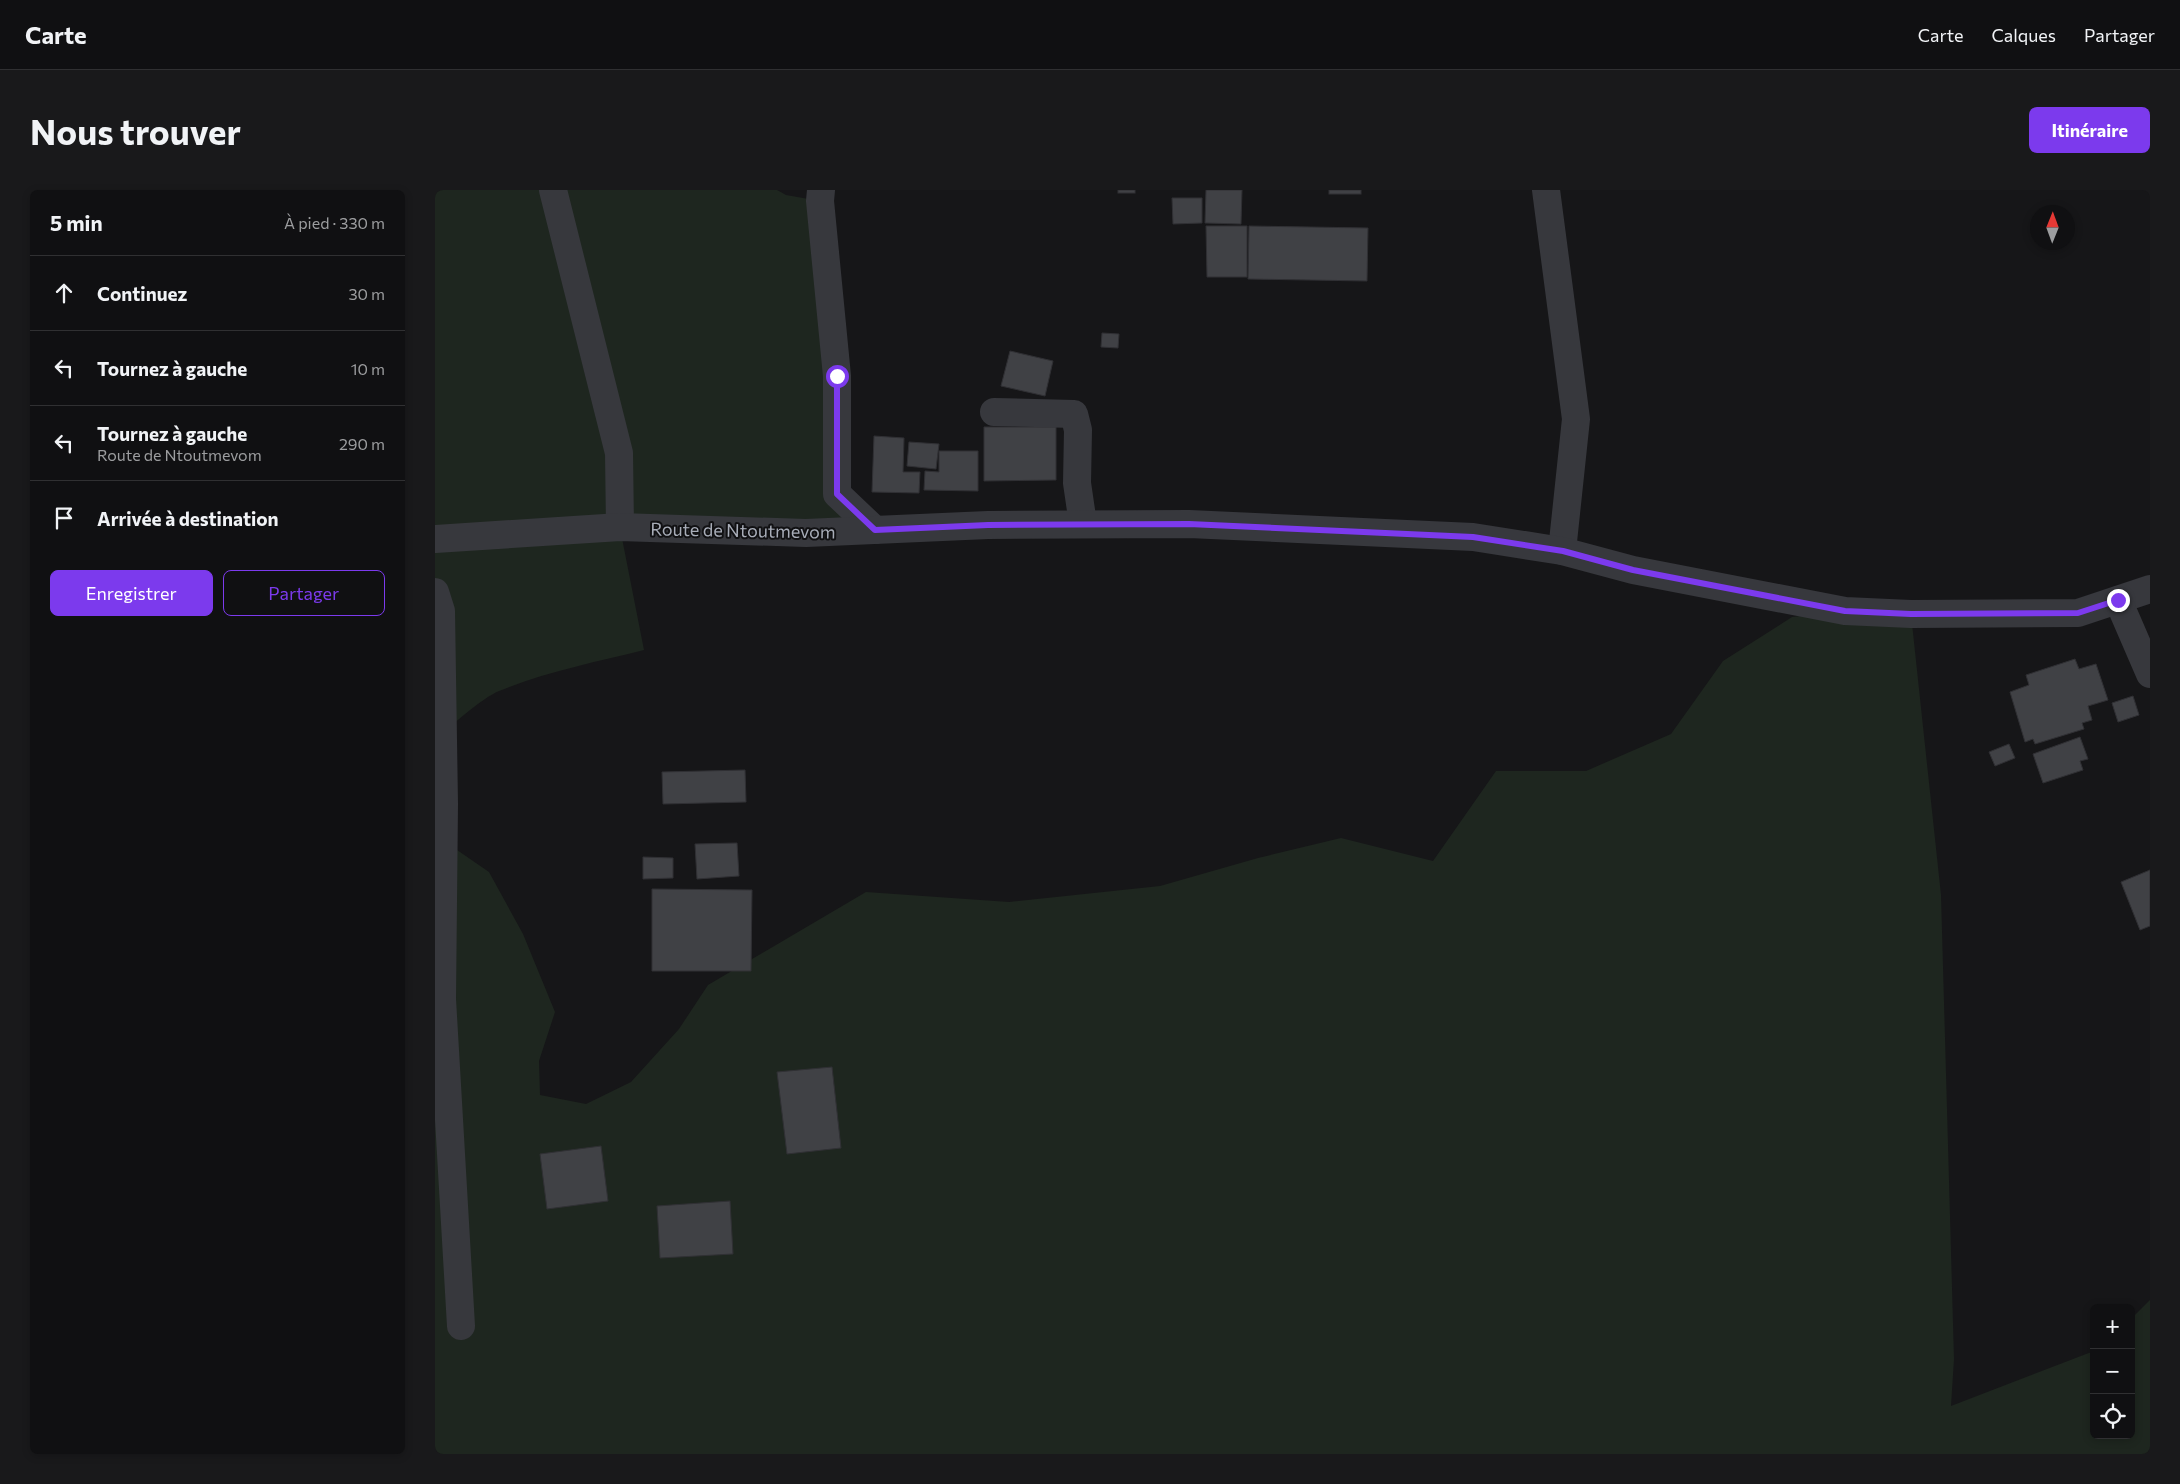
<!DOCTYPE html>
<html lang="fr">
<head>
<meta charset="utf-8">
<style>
	:root { --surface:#101012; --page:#19191b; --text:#f1f3f6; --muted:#9c9d9f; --line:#303032; --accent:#7c3aed }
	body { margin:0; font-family:Commissioner,sans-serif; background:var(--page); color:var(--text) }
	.controls { position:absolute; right:15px; bottom:15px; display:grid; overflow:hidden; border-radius:8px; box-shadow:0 2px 8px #0003 }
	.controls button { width:45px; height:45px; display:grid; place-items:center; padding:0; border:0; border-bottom:1px solid var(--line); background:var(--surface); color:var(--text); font:25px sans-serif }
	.compass { position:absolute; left:1595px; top:15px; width:45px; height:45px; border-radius:50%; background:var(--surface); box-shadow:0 2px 8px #0003; rotate:1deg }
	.stop { position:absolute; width:15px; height:15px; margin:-11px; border:4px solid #7c3aed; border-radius:50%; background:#fff }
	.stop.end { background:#7c3aed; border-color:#fff; box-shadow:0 1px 5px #0008 }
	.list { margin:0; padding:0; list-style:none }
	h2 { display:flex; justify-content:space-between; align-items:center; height:65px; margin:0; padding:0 20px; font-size:21px }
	h2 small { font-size:16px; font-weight:400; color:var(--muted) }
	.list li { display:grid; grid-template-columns:32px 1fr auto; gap:15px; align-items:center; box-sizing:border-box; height:75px; padding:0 20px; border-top:1px solid var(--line) }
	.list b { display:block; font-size:19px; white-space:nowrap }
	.list p { margin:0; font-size:16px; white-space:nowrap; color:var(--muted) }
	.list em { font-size:16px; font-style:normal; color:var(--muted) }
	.actions { display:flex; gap:10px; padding:15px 20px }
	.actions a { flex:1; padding:11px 0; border:1px solid var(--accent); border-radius:8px; text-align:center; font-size:18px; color:var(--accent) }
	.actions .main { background:var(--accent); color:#fff }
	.icon { flex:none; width:28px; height:28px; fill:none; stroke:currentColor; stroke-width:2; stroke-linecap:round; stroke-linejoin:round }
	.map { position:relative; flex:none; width:1715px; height:1264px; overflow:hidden; border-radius:8px }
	header { display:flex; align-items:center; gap:30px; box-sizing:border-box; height:70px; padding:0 25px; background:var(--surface); border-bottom:1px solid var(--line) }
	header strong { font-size:24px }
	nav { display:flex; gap:28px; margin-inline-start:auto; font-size:18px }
	.intro { display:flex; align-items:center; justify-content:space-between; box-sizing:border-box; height:120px; padding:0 30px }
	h1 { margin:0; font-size:35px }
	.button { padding:12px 22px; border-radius:8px; background:var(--accent); color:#fff; font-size:18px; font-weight:700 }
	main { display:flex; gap:30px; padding:0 30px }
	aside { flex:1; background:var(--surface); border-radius:8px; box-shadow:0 2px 8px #0003 }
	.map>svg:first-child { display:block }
	.green { fill:#1e261f }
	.building { fill:#404145; stroke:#303034 }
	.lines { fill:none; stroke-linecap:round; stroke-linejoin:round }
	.minor { stroke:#37383d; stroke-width:28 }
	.route { stroke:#7c3aed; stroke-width:6 }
	.labels { text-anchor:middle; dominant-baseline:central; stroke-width:4; stroke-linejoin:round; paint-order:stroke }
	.street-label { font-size:18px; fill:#a8adb8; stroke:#111113 }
</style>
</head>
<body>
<header>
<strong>Carte</strong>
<nav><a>Carte</a><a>Calques</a><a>Partager</a></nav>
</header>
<div class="intro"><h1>Nous trouver</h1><a class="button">Itinéraire</a></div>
<main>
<aside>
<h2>5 min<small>À pied · 330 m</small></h2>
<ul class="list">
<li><svg class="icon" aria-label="ahead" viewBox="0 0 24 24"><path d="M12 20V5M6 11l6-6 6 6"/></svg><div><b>Continuez</b></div><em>30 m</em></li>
<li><svg class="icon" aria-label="left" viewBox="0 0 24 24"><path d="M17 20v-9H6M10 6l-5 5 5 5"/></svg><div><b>Tournez à gauche</b></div><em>10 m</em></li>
<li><svg class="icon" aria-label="left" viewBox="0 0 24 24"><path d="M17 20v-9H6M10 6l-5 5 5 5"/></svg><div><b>Tournez à gauche</b><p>Route de Ntoutmevom</p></div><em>290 m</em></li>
<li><svg class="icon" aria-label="arrive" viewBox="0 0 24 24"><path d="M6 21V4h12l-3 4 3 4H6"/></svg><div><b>Arrivée à destination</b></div></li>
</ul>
<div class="actions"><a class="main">Enregistrer</a><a>Partager</a></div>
</aside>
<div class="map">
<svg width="1715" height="1264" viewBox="0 0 1715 1264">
	<rect width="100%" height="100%" fill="#161618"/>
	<g class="green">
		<path d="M0 0H342L351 5 385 11 402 304 440 340 185 338 209 460C161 472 110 482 64 501 47 508 13 538 0 551Z"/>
		<polygon points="1410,421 1476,424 1506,705 1519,1169 1516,1216 1659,1161 1659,1245 1696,1245 1696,1129 1715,1110 1715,1264 0,1264 0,640 9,651 54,682 88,744 120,822 104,871 105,905 151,914 196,892 244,839 273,795 431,702 574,712 725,696 823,668 906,648 998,671 1061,581 1151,581 1236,544 1288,471 1357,427"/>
	</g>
	<g class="building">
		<rect x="683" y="0" width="17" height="3"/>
		<polygon points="771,0 807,0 806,34 770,33"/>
		<rect x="894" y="0" width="32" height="4"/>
		<polygon points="737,8 767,8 767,33 738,34"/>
		<polygon points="771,36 812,36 812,87 772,87"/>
		<polygon points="814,36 933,38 932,91 813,89"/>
		<polygon points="667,143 684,144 683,158 666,157"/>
		<polygon points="575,161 618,171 610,206 566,196"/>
		<polygon points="549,237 621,237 621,290 549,291"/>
		<polygon points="439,246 469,248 468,282 485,282 484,303 437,302"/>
		<polygon points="474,252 504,254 501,279 472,276"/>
		<polygon points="504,261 543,261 543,301 489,300 490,281 504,282"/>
		<polygon points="1640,469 1644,479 1661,474 1673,510 1653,516 1657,530 1647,533 1649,539 1600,554 1598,549 1590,552 1575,502 1594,495 1591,485"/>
		<polygon points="1698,506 1704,525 1683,532 1677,513"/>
		<polygon points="1645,547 1653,569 1645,571 1648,580 1608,593 1598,564"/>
		<polygon points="1574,554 1580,568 1560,576 1554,562"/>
		<polygon points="310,580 311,612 228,614 227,582"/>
		<polygon points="302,653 304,686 262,689 260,654"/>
		<polygon points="208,667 238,668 238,688 208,689"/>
		<polygon points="1715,680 1715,736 1705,740 1686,692"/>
		<polygon points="217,699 317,700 316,781 217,781"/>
		<polygon points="397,877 406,958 352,964 342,882"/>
		<polygon points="166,956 173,1011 112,1019 105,964"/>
		<polygon points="295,1011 298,1064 225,1068 222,1016"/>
	</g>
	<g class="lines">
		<g class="minor">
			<polyline points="118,0 184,263 185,337"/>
			<polyline points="386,0 385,11 402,186 402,304 440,340"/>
			<polyline points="1111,0 1141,229 1127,361"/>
			<polyline points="559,222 639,224 643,240 642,293 648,334"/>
			<polyline points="0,349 185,337 371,343 553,335 754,334 1038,347 1127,361 1198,380 1410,421 1476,424 1643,423 1715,399"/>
			<polyline points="0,402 6,421 9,614 7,809 26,1136"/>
			<polyline points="1683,410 1715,484"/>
		</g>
	</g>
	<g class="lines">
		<polyline class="route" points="402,186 402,304 440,340 553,335 754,334 1038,347 1128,361 1198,380 1410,421 1476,424 1643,423 1683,410"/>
	</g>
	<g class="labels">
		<g class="street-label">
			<text transform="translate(308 340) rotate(1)">Route de Ntoutmevom</text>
		</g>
	</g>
</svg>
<div class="controls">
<button>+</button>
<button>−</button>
<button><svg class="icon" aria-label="locate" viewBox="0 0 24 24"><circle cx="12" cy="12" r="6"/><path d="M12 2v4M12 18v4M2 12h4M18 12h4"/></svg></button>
</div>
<svg class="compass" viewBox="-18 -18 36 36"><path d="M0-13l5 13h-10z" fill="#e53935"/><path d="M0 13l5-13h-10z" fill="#9c9d9f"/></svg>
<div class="stop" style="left:402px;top:186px"></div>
<div class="stop end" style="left:1683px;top:410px"></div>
</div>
</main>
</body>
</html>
